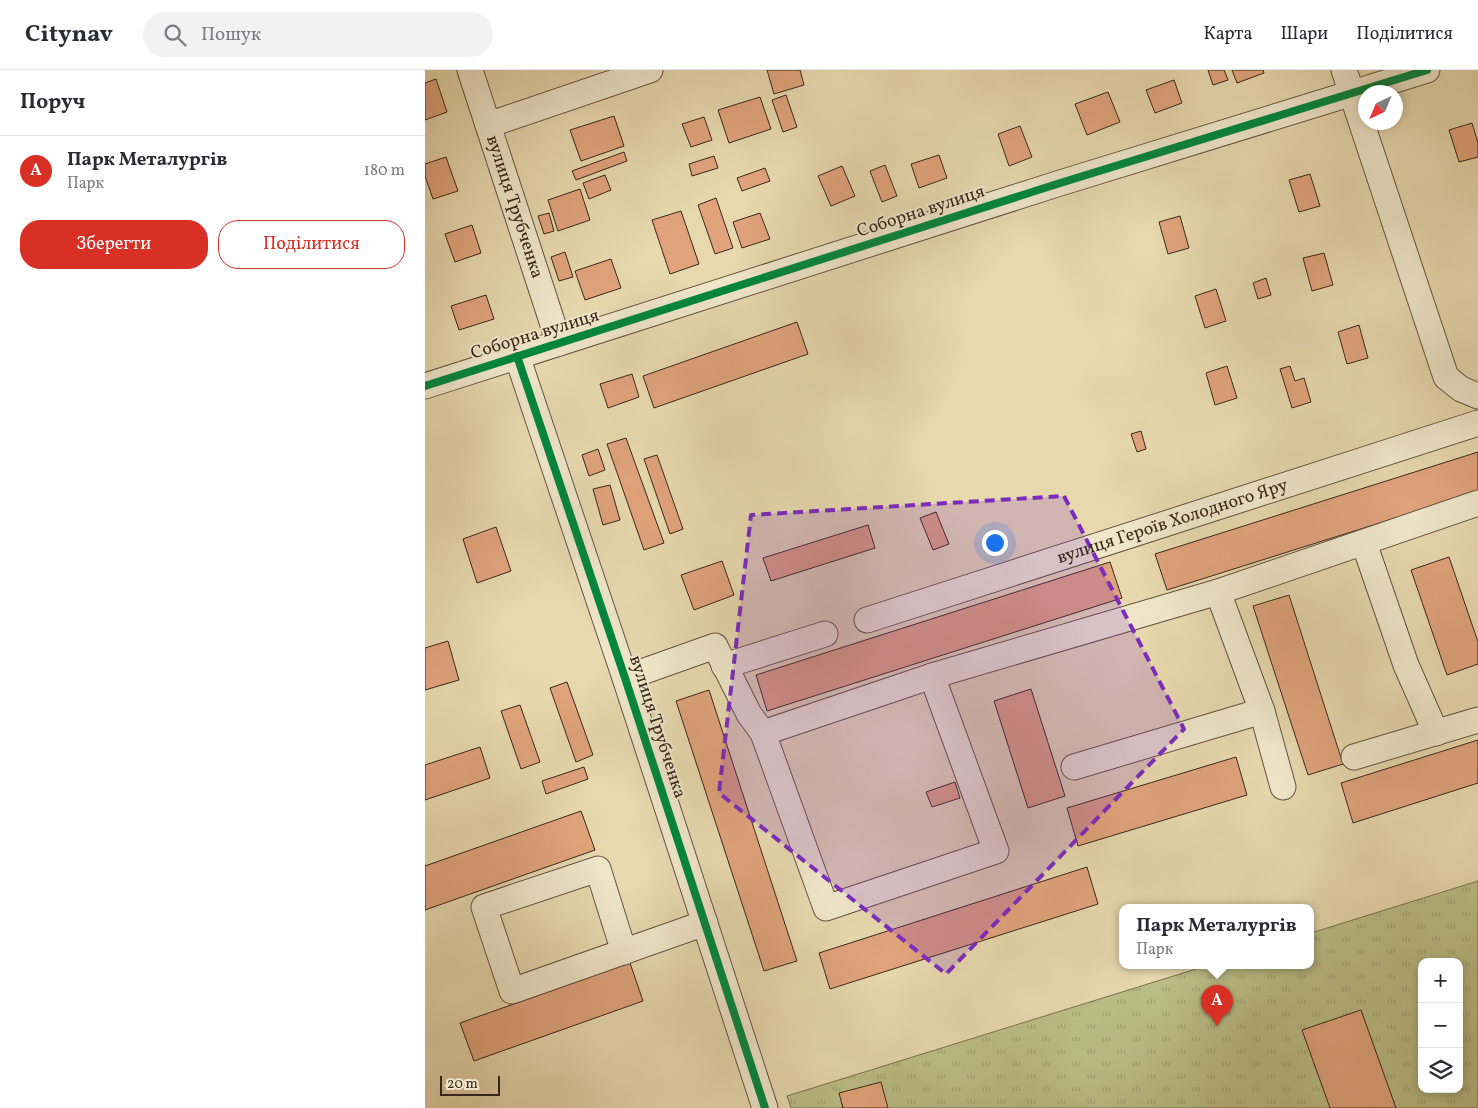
<!DOCTYPE html>
<html lang="uk">
<head>
<meta charset="utf-8">
<style>
	:root { --surface:#fff; --page:#f2f2f3; --text:#2b2b33; --muted:#7c7c81; --line:#e1e1e2; --accent:#d93025 }
	body { margin:0; font-family:Vollkorn,serif; background:var(--page); color:var(--text) }
	.controls { position:absolute; right:15px; bottom:15px; display:grid; overflow:hidden; border-radius:10px; box-shadow:0 2px 8px #0003 }
	.controls button { width:45px; height:45px; display:grid; place-items:center; padding:0; border:0; border-bottom:1px solid var(--line); background:var(--surface); color:var(--text); font:25px sans-serif }
	.compass { position:absolute; left:933px; top:15px; width:45px; height:45px; border-radius:50%; background:var(--surface); box-shadow:0 2px 8px #0003; rotate:224deg }
	.scale { position:absolute; left:15px; bottom:12px; width:60px; box-sizing:border-box; padding-left:5px; border:2px solid #3a271b; border-top:0; font-size:14px; line-height:18px; white-space:nowrap; color:#3a271b; -webkit-text-stroke:4px #efe6ca; paint-order:stroke }
	.you { position:absolute; left:569px; top:472px; width:18px; height:18px; margin:-12px; border:4px solid #fff; border-radius:50%; background:#1a73e8; box-shadow:0 0 0 8px #1a73e833 }
	.badge { display:grid; place-items:center; width:32px; height:32px; border-radius:50%; background:var(--accent); color:#fff; font-size:16px; font-weight:700 }
	.pin { position:absolute; translate:-50% -41px; filter:drop-shadow(0 1px 2px #0008) }
	.pin::after { content:''; position:absolute; top:26px; width:18px; height:15px; background:inherit; clip-path:polygon(0 0,100% 0,50% 100%) }
	.popup { position:absolute; left:694px; top:834px; width:195px; height:65px; box-sizing:border-box; display:grid; place-content:center; border-radius:10px; background:var(--surface); filter:drop-shadow(0 1px 4px #0005); font-size:16px; white-space:nowrap; color:var(--muted) }
	.popup b { font-size:19px; color:var(--text) }
	.popup::after { content:''; position:absolute; left:50%; top:100%; margin-left:-10px; border:10px solid transparent; border-top-color:var(--surface) }
	.list { margin:0; padding:0; list-style:none }
	h2 { display:flex; justify-content:space-between; align-items:center; height:65px; margin:0; padding:0 20px; font-size:21px }
	h2 small { font-size:16px; font-weight:400; color:var(--muted) }
	.list li { display:grid; grid-template-columns:32px 1fr auto; gap:15px; align-items:center; box-sizing:border-box; height:70px; padding:0 20px; border-top:1px solid var(--line) }
	.list b { display:block; font-size:19px; white-space:nowrap }
	.list p { margin:0; font-size:16px; white-space:nowrap; color:var(--muted) }
	.list em { font-size:16px; font-style:normal; color:var(--muted) }
	.actions { display:flex; gap:10px; padding:15px 20px }
	.actions a { flex:1; padding:11px 0; border:1px solid var(--accent); border-radius:20px; text-align:center; font-size:18px; color:var(--accent) }
	.actions .main { background:var(--accent); color:#fff }
	.icon { flex:none; width:28px; height:28px; fill:none; stroke:currentColor; stroke-width:2; stroke-linecap:round; stroke-linejoin:round }
	.map { position:relative; flex:none; width:1053px; height:1038px; overflow:hidden }
	header { display:flex; align-items:center; gap:30px; box-sizing:border-box; height:70px; padding:0 25px; background:var(--surface); border-bottom:1px solid var(--line) }
	header strong { font-size:24px }
	nav { display:flex; gap:28px; margin-inline-start:auto; font-size:18px }
	.search { width:350px; height:45px; background:var(--page); display:flex; align-items:center; gap:12px; box-sizing:border-box; padding:0 18px; border-radius:28px; color:var(--muted); font-size:19px }
	main { display:flex }
	aside { flex:1; background:var(--surface) }
	.map>svg:first-child { display:block }
	.park { fill:url(#park-tufts); stroke:#7a7250; fill-rule:evenodd }
	.building { fill:#e0a37c; stroke:#3a271b }
	.lines { fill:none; stroke-linecap:round; stroke-linejoin:round }
	.minor-casing { stroke:#655340; stroke-width:27 }
	.minor { stroke:#efe6ca; stroke-width:25 }
	.cycleway-casing { stroke:#efe6ca; stroke-width:11 }
	.cycleway { stroke:#00873e; stroke-width:8 }
	.marked { fill:#7b2cbf; fill-opacity:0.2; stroke:#7b2cbf; stroke-width:4; stroke-dasharray:10 6; stroke-linejoin:round }
	.labels { text-anchor:middle; dominant-baseline:central; stroke-width:4; stroke-linejoin:round; paint-order:stroke }
	.street-label { font-size:18px; fill:#3a271b; stroke:#efe6ca }
</style>
</head>
<body>
<header>
<strong>Citynav</strong>
<div class="search"><svg class="icon" aria-label="search" viewBox="0 0 24 24"><circle cx="10" cy="10" r="6"/><path d="M15 15l6 6"/></svg>Пошук</div>
<nav><a>Карта</a><a>Шари</a><a>Поділитися</a></nav>
</header>
<main>
<aside>
<h2>Поруч<small></small></h2>
<ul class="list">
<li><span class="badge">A</span><div><b>Парк Металургів</b><p>Парк</p></div><em>180 m</em></li>
</ul>
<div class="actions"><a class="main">Зберегти</a><a>Поділитися</a></div>
</aside>
<div class="map">
<svg width="1053" height="1038" viewBox="0 0 1053 1038">
	<defs>
		<pattern id="park-tufts" width="24" height="20" patternUnits="userSpaceOnUse" patternTransform="scale(1.25)"><rect width="24" height="20" fill="#bbbd86"/><path d="M3 7l-1-3M5 7V3M7 7l1-3M15 17l-1-3M17 17v-4M19 17l1-3" fill="none" stroke="#a2a273"/></pattern>
	</defs>
	<rect width="100%" height="100%" fill="#e7d8ae"/>
	<filter id="stains"><feTurbulence type="fractalNoise" baseFrequency=".004" numOctaves="4"/><feColorMatrix values="0 0 0 0 .2 0 0 0 0 .09 0 0 0 0 .02 0 0 0 .5 -.17"/></filter>
	<radialGradient id="worn" r=".72"><stop offset=".6" stop-color="#630" stop-opacity="0"/><stop offset="1" stop-color="#630" stop-opacity=".3"/></radialGradient>
	<path class="park" d="M1053 811V1038H366L362 1026 784 895H886V863ZM997 892H1034V1019H997Z"/>
	<g class="building">
		<polygon points="342,0 375,0 379,15 349,24"/>
		<polygon points="783,0 799,0 803,10 788,15"/>
		<polygon points="807,0 838,0 839,3 812,13"/>
		<polygon points="11,9 22,42 0,50 0,13"/>
		<polygon points="749,10 757,33 730,43 721,20"/>
		<polygon points="683,22 695,52 662,65 650,34"/>
		<polygon points="361,25 372,57 358,62 347,30"/>
		<polygon points="335,27 346,59 304,73 293,40"/>
		<polygon points="189,46 199,76 156,91 145,60"/>
		<polygon points="279,47 287,70 266,77 257,54"/>
		<polygon points="1047,53 1053,73 1053,87 1034,92 1024,60"/>
		<polygon points="595,56 607,87 584,96 573,64"/>
		<polygon points="199,82 202,91 151,110 147,101"/>
		<polygon points="514,85 522,108 494,118 486,94"/>
		<polygon points="289,86 293,98 267,106 264,94"/>
		<polygon points="21,87 33,121 8,129 0,106 0,94"/>
		<polygon points="460,95 472,126 457,132 445,101"/>
		<polygon points="417,96 430,126 406,136 393,106"/>
		<polygon points="340,98 345,111 317,121 312,108"/>
		<polygon points="885,104 895,136 874,142 864,110"/>
		<polygon points="180,105 186,120 164,129 158,113"/>
		<polygon points="155,119 165,150 133,161 123,130"/>
		<polygon points="291,128 308,178 290,184 273,135"/>
		<polygon points="256,141 274,194 245,204 227,150"/>
		<polygon points="124,143 129,161 119,164 113,146"/>
		<polygon points="335,143 345,169 317,178 308,152"/>
		<polygon points="755,146 764,178 743,184 734,152"/>
		<polygon points="47,155 56,183 30,192 20,164"/>
		<polygon points="140,182 148,207 134,211 126,187"/>
		<polygon points="899,183 908,215 887,221 878,188"/>
		<polygon points="186,189 196,218 160,230 150,201"/>
		<polygon points="841,208 846,225 833,229 828,213"/>
		<polygon points="791,219 801,251 780,258 770,226"/>
		<polygon points="61,225 69,249 34,260 26,236"/>
		<polygon points="372,252 383,284 229,338 218,306"/>
		<polygon points="934,255 943,288 922,294 913,262"/>
		<polygon points="802,296 812,328 790,335 781,303"/>
		<polygon points="865,296 870,311 879,308 886,332 867,338 855,299"/>
		<polygon points="207,304 214,327 183,338 175,314"/>
		<polygon points="716,361 721,379 712,382 706,364"/>
		<polygon points="201,368 239,473 219,480 182,374"/>
		<polygon points="173,379 180,400 164,406 157,385"/>
		<polygon points="1053,382 1053,422 742,520 730,484"/>
		<polygon points="232,385 258,459 245,464 219,389"/>
		<polygon points="185,415 195,450 178,455 168,419"/>
		<polygon points="511,442 524,474 508,480 495,448"/>
		<polygon points="443,455 450,478 346,511 338,488"/>
		<polygon points="71,457 86,501 52,513 38,469"/>
		<polygon points="1024,487 1053,572 1053,594 1022,605 986,500"/>
		<polygon points="297,491 309,525 269,540 256,505"/>
		<polygon points="685,492 697,528 342,641 331,605"/>
		<polygon points="864,525 918,694 883,705 828,536"/>
		<polygon points="23,571 34,610 0,620 0,578"/>
		<polygon points="142,612 168,685 151,692 125,618"/>
		<polygon points="606,619 640,726 603,738 569,631"/>
		<polygon points="284,620 372,891 339,901 251,631"/>
		<polygon points="95,635 115,692 96,699 76,641"/>
		<polygon points="1053,670 1053,713 928,753 916,713"/>
		<polygon points="55,677 65,708 0,730 0,695"/>
		<polygon points="811,687 822,725 653,776 642,738"/>
		<polygon points="159,697 163,709 121,724 117,711"/>
		<polygon points="530,712 535,728 507,737 501,722"/>
		<polygon points="156,741 170,780 0,840 0,796"/>
		<polygon points="662,797 673,834 405,919 394,883"/>
		<polygon points="205,893 218,931 49,991 35,953"/>
		<polygon points="936,940 971,1038 905,1038 877,960"/>
		<polygon points="456,1012 463,1038 418,1038 414,1023"/>
	</g>
	<g class="lines">
		<defs>
			<g id="minor">
				<path id="s1" d="M45 0 134 273"/>
				<polyline points="919,0 1021,307 1036,319 1053,326"/>
				<polyline points="63,55 225,0"/>
				<polyline points="92,286 200,608 340,1038"/>
				<polyline points="0,316 632,114 1002,0"/>
				<polyline points="939,473 981,595 1011,663"/>
				<polyline points="793,522 837,641 858,717"/>
				<path id="s2" d="M442 550 1053 353"/>
				<polyline points="299,596 400,564"/>
				<polyline points="200,608 290,576 324,644 338,663 507,606 793,522 1053,433"/>
				<polyline points="338,663 401,838 571,781 507,606"/>
				<polyline points="929,687 1053,650"/>
				<polyline points="649,697 837,641"/>
				<polyline points="199,882 173,799 59,837 87,921 280,853"/>
			</g>
		</defs>
		<use href="#minor" class="minor-casing"/>
		<use href="#minor" class="minor"/>
		<defs>
			<g id="cycleway">
				<polyline points="92,286 200,608 340,1038"/>
				<polyline points="0,316 632,114 1002,0"/>
			</g>
		</defs>
		<use href="#cycleway" class="cycleway-casing"/>
		<use href="#cycleway" class="cycleway"/>
	</g>
	<path class="marked" d="M639 426 759 659 521 904 294 723 326 445Z"/>
	<g class="labels">
		<g class="street-label">
			<text stroke="none"><textPath href="#s1" startOffset="144">вулиця Трубченка</textPath></text>
			<text transform="translate(496 142) rotate(-18)">Соборна вулиця</text>
			<text transform="translate(110 265) rotate(-17)">Соборна вулиця</text>
			<text stroke="none"><textPath href="#s2" startOffset="321">вулиця Героїв Холодного Яру</textPath></text>
			<text transform="translate(232 657) rotate(72)">вулиця Трубченка</text>
		</g>
	</g>
	<rect width="100%" height="100%" filter="url(#stains)"/>
	<rect width="100%" height="100%" fill="url(#worn)"/>
</svg>
<div class="controls">
<button>+</button>
<button>−</button>
<button><svg class="icon" aria-label="layers" viewBox="0 0 24 24"><path d="M12 4l9 5-9 5-9-5zM3 14l9 5 9-5"/></svg></button>
</div>
<svg class="compass" viewBox="-18 -18 36 36"><path d="M0-13l5 13h-10z" fill="#e53935"/><path d="M0 13l5-13h-10z" fill="#7c7c81"/></svg>
<div class="scale">20 m</div>
<div class="you"></div>
<div class="pin badge" style="left:792px;top:956px">A</div>
<div class="popup"><b>Парк Металургів</b>Парк</div>
</div>
</main>
</body>
</html>
